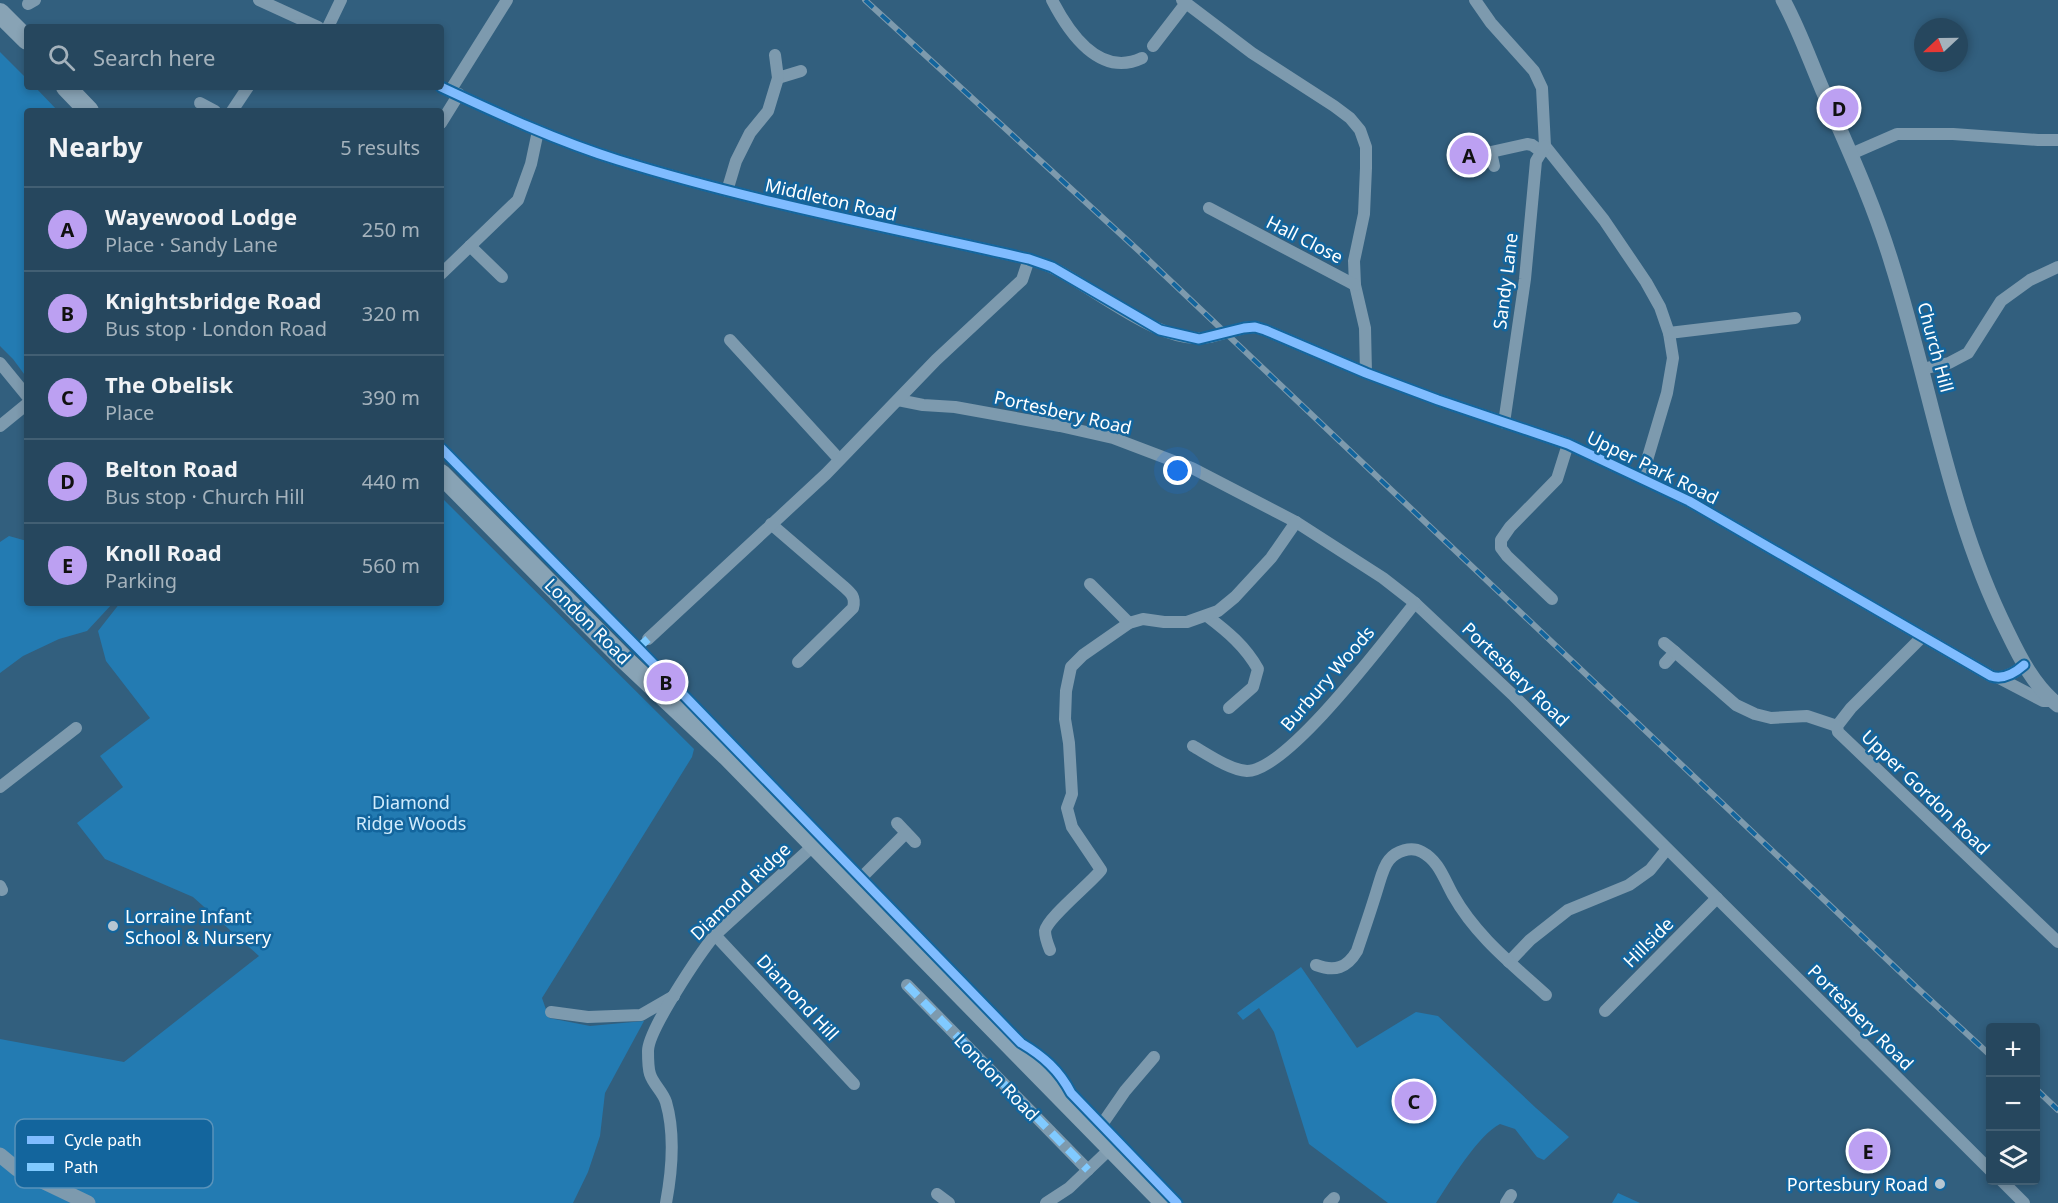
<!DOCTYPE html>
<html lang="en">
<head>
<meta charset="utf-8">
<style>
	:root { --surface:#26475e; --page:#2e4e64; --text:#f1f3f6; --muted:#a4b2bc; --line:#425f73; --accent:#bca0f2 }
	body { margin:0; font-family:"Noto Sans",sans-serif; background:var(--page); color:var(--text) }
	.controls { position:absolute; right:18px; bottom:18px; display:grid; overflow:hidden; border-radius:6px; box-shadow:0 3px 9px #0003 }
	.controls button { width:54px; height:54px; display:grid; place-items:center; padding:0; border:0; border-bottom:2px solid var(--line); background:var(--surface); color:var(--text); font:30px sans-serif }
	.compass { position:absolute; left:1914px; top:18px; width:54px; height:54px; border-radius:50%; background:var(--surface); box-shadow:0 3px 9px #0003; rotate:248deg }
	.you { position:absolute; left:1178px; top:471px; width:21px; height:21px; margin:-15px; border:4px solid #fff; border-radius:50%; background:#1a73e8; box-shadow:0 0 0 9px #1a73e833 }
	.badge { display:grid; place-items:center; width:39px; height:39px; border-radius:50%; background:var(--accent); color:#111; font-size:20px; font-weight:700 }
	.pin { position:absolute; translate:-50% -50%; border:3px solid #fff; box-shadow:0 2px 6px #0006 }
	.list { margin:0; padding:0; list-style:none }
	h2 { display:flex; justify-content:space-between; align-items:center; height:78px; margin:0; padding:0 24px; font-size:26px }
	h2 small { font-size:20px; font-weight:400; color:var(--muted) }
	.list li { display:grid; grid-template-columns:39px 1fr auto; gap:18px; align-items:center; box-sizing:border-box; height:84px; padding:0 24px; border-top:2px solid var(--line) }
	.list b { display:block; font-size:22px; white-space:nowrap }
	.list p { margin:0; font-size:20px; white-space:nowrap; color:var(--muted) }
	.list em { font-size:20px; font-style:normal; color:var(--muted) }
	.icon { flex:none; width:33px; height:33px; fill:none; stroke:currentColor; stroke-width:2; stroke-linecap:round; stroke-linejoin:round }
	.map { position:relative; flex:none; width:2058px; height:1203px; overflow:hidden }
	.search { position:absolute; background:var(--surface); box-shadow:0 3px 9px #0003; left:24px; top:24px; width:420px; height:66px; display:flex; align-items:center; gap:15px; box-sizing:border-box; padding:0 21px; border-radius:6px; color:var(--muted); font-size:22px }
	.panel { position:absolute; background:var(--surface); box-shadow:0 3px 9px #0003; left:24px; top:108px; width:420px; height:498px; border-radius:6px }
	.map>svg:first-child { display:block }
	.green { fill:#237bb2 }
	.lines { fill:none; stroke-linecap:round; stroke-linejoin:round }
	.minor { stroke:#7d9aae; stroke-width:12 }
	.tertiary { stroke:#7d9aae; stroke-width:15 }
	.primary { stroke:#88a3b5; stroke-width:20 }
	.rail-casing { stroke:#7d9aad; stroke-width:6 }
	.rail { stroke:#13659d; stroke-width:4; stroke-dasharray:11; stroke-linecap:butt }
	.minor-bridge { stroke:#7d9aae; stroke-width:12 }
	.quiet { stroke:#80caff; stroke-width:8; stroke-dasharray:15 8; stroke-linecap:butt }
	.cycleway-casing { stroke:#13659d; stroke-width:13 }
	.cycleway { stroke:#80bcff; stroke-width:9 }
	.poi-dot { fill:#b7c7d2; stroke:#13659d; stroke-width:2 }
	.labels { text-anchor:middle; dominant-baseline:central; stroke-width:5; stroke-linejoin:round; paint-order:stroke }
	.street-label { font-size:18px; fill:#fff; stroke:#13659d }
	.park-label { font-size:18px; fill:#d1ecfd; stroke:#13659d }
	.poi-label { font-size:18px; fill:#fff; stroke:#13659d; text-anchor:start }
	.key { fill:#13659d; stroke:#5a93ba; stroke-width:1.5 }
	.key-label { font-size:16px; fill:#fff }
</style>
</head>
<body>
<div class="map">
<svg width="2058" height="1203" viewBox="0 0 2058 1203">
	<rect width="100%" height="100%" fill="#325f7e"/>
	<g class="green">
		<polygon points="0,52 27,79 27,87 35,87 58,111 27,111 27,378 13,359 0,346"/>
		<polygon points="441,497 694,749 692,757 542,998 549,1018 590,1026 644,1021 605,1093 600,1136 588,1172 573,1203 0,1203 0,1039 124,1062 259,956 193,897 105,859 77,823 123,787 100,756 150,718 106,661 98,631 120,603 441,603"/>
		<polygon points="9,536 27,541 27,603 113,603 87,631 59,639 23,656 0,673 0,542"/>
		<path d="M1301 967 1357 1048 1416 1012 1438 1016 1536 1108 1569 1137 1544 1160 1537 1157 1515 1129 1500 1124C1478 1135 1450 1182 1436 1203H1388L1309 1144 1274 1032 1259 1008 1243 1020 1237 1013Z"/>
		<polygon points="1618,1193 1640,1203 1612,1203"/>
	</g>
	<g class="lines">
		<g class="minor">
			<polyline points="259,0 318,27"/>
			<path d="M1052 0C1069 33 1100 78 1142 58"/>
			<polyline points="1182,0 1252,53 1334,106 1350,118 1360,130 1366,147 1366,168 1364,214 1354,261 1355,285 1365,328 1366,373"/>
			<polyline points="1475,0 1491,23 1534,71 1542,88 1545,146 1604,220 1646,282 1660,307 1669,333 1673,358 1667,393 1642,477"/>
			<polyline points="28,4 35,0"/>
			<polyline points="328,27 341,0"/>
			<polyline points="1153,46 1186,3"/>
			<polyline points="778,78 801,71"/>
			<path d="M441 87C499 114 557 141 618 160 753 202 892 228 1029 259 1037 262 1044 264 1051 267 1094 287 1162 348 1210 337"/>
			<polyline points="450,91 507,0"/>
			<polyline points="200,103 215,111"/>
			<polyline points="232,111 248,87"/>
			<polyline points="441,123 459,94"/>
			<polyline points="1851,154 1897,134 1953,134 2038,140 2058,140"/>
			<polyline points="1494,166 1491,152 1527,144 1532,145 1542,152"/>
			<polyline points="727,191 736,161 750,133 768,111 778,78 775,55"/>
			<polyline points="1209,208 1355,285"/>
			<polyline points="470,246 502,277"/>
			<polyline points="441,274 518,200 531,164 538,131"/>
			<path d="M1244 328 1255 327 1265 330 1366 373 1438 400 1568 444 1689 501 1991 676C2003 680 2015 673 2024 665"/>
			<polyline points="1669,333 1795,318"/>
			<polyline points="730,340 839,459"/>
			<polyline points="0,363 27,396"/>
			<polyline points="1922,369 1949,363 1968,353 2001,301 2030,280 2058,267"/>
			<polyline points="898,400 923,405 955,407 1060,426 1113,438 1192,468 1296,522 1383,578 1415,603 1514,696 1990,1170"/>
			<polyline points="1504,423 1525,279 1536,161 1545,146"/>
			<polyline points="0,426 27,404"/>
			<path d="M771 524 843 586C851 593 856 597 853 608L798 662"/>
			<polyline points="1090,584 1129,623"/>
			<polyline points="1552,599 1507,556 1501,548 1501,540 1510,527 1557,479 1568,444"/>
			<path d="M1207 616C1228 632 1245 646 1258 669L1253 687 1229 708"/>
			<polyline points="1923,636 1851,708 1837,726 1838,732 2058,942"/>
			<polyline points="648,639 826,474 936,360 1022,280 1029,259"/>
			<polyline points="1664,643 1675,652 1665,663"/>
			<polyline points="1675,652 1736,705 1755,714 1771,718 1807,716 1837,726"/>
			<polyline points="1999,678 2043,701 2053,701"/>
			<path d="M1193 746C1207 754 1230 770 1247 771 1288 771 1388 636 1415 603"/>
			<polyline points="0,787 76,728"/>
			<polyline points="897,823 915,842"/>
			<polyline points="854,885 906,833"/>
			<polyline points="0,886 2,890"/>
			<polyline points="715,935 854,1084"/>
			<path d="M1050 950C1048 945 1045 937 1045 931 1047 918 1090 884 1101 870L1072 827 1067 808 1072 794 1069 743 1065 719 1066 691 1071 667 1083 655 1129 623 1143 619 1164 622H1187L1218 611 1235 597 1271 558 1296 522"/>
			<polyline points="1509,962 1530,940 1568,910 1629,885 1650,870 1667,849"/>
			<path d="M1316 965C1335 972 1347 968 1357 951 1364 930 1371 910 1377 890 1380 881 1383 867 1389 860 1396 851 1411 846 1422 852 1439 861 1444 879 1453 895 1476 936 1512 964 1546 995"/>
			<polyline points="907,985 1088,1170"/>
			<polyline points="1605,1011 1717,898"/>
			<polyline points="551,1012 588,1017 641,1015 674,996"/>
			<polyline points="1096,1133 1125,1091 1154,1057"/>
			<polyline points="2001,1180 2024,1203"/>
			<polyline points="937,1194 949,1203"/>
			<path d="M666 1203C672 1171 675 1133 666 1102 663 1092 653 1084 650 1074 648 1068 648 1057 648 1051 648 1030 700 953 715 935L814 845"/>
			<polyline points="1046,1203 1069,1188 1111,1148"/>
			<polyline points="1329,1203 1334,1198"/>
			<polyline points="1506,1203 1511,1195"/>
		</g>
		<g class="tertiary">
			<path d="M1783 0C1799 29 1810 61 1823 91 1848 148 1874 204 1892 264 1931 387 1949 515 2007 631 2020 658 2034 686 2058 705"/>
			<polyline points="0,1155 17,1169 88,1203"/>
		</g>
		<g class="primary">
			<polyline points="0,13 27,40"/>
			<polyline points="66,87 89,111"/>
			<polyline points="441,474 623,658 728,757 1165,1203"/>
		</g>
		<defs>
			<g id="rail">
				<polyline points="865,0 1139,251 1914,985 1990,1055"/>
				<polyline points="2036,1089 2058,1110"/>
			</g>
		</defs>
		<use href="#rail" class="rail-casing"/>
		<use href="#rail" class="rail"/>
		<polyline class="minor-bridge" points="1210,337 1244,328"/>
		<g class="quiet">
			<polyline points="638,648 648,639"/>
			<polyline points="907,985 1088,1170"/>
		</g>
		<defs>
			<g id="cycleway">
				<path d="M441 87C499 114 557 141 618 160 753 202 892 228 1029 259L1052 267 1160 330 1199 339 1244 328 1255 327 1265 330 1366 373 1438 400 1568 444 1689 501 1991 676C2003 680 2015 673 2024 665"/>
				<path d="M441 448 638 648 1021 1043C1043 1056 1059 1070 1071 1093L1177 1203"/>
			</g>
		</defs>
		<use href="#cycleway" class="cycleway-casing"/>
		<use href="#cycleway" class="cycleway"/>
	</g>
	<g class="poi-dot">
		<circle cx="113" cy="926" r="6"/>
		<circle cx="1940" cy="1184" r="6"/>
	</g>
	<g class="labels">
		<g class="street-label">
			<text transform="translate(831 199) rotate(13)">Middleton Road</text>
			<text transform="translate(1305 239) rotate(27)">Hall Close</text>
			<text transform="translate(1505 281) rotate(-83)">Sandy Lane</text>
			<text transform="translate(1936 347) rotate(75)">Church Hill</text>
			<text transform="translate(1063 412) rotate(13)">Portesbery Road</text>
			<text transform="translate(1653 467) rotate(26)">Upper Park Road</text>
			<text transform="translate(588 621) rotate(45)">London Road</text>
			<text transform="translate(1516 674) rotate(44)">Portesbery Road</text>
			<text transform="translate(1327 678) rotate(-49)">Burbury Woods</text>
			<text transform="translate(1926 792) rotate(44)">Upper Gordon Road</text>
			<text transform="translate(740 891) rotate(-44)">Diamond Ridge</text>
			<text transform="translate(1648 942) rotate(-45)">Hillside</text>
			<text transform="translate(798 997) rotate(47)">Diamond Hill</text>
			<text transform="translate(1861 1017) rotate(45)">Portesbery Road</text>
			<text transform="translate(997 1077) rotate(46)">London Road</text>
		</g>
		<g class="park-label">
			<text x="411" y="802">Diamond<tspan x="411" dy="21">Ridge Woods</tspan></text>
		</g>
		<g class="poi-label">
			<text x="125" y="916">Lorraine Infant<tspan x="125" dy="21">School &amp; Nursery</tspan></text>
			<text x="1928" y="1184" text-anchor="end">Portesbury Road</text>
		</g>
	</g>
	<rect x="15" y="1119" width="198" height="69" rx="9" class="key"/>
	<rect x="27" y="1136" width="27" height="8" fill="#80bcff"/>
	<rect x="27" y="1163" width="27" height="8" fill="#80caff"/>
	<g class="key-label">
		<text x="64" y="1146">Cycle path</text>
		<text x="64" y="1173">Path</text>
	</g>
</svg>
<div class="controls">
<button>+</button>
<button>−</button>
<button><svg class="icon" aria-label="layers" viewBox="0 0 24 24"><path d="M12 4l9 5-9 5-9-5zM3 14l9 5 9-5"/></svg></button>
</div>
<svg class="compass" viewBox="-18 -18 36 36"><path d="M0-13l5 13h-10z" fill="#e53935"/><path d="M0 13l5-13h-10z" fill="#a4b2bc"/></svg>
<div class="you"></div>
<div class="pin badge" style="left:1469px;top:155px">A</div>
<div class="pin badge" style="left:666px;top:682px">B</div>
<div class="pin badge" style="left:1414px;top:1101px">C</div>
<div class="pin badge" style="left:1839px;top:108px">D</div>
<div class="pin badge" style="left:1868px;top:1151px">E</div>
<div class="search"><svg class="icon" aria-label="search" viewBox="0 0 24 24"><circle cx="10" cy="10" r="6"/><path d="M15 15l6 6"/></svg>Search here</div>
<section class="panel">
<h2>Nearby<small>5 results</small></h2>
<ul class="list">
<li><span class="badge">A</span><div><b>Wayewood Lodge</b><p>Place · Sandy Lane</p></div><em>250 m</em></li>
<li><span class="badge">B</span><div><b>Knightsbridge Road</b><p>Bus stop · London Road</p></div><em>320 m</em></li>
<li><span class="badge">C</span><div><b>The Obelisk</b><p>Place</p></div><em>390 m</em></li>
<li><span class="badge">D</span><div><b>Belton Road</b><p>Bus stop · Church Hill</p></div><em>440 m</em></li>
<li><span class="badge">E</span><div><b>Knoll Road</b><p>Parking</p></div><em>560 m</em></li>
</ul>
</section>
</div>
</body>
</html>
